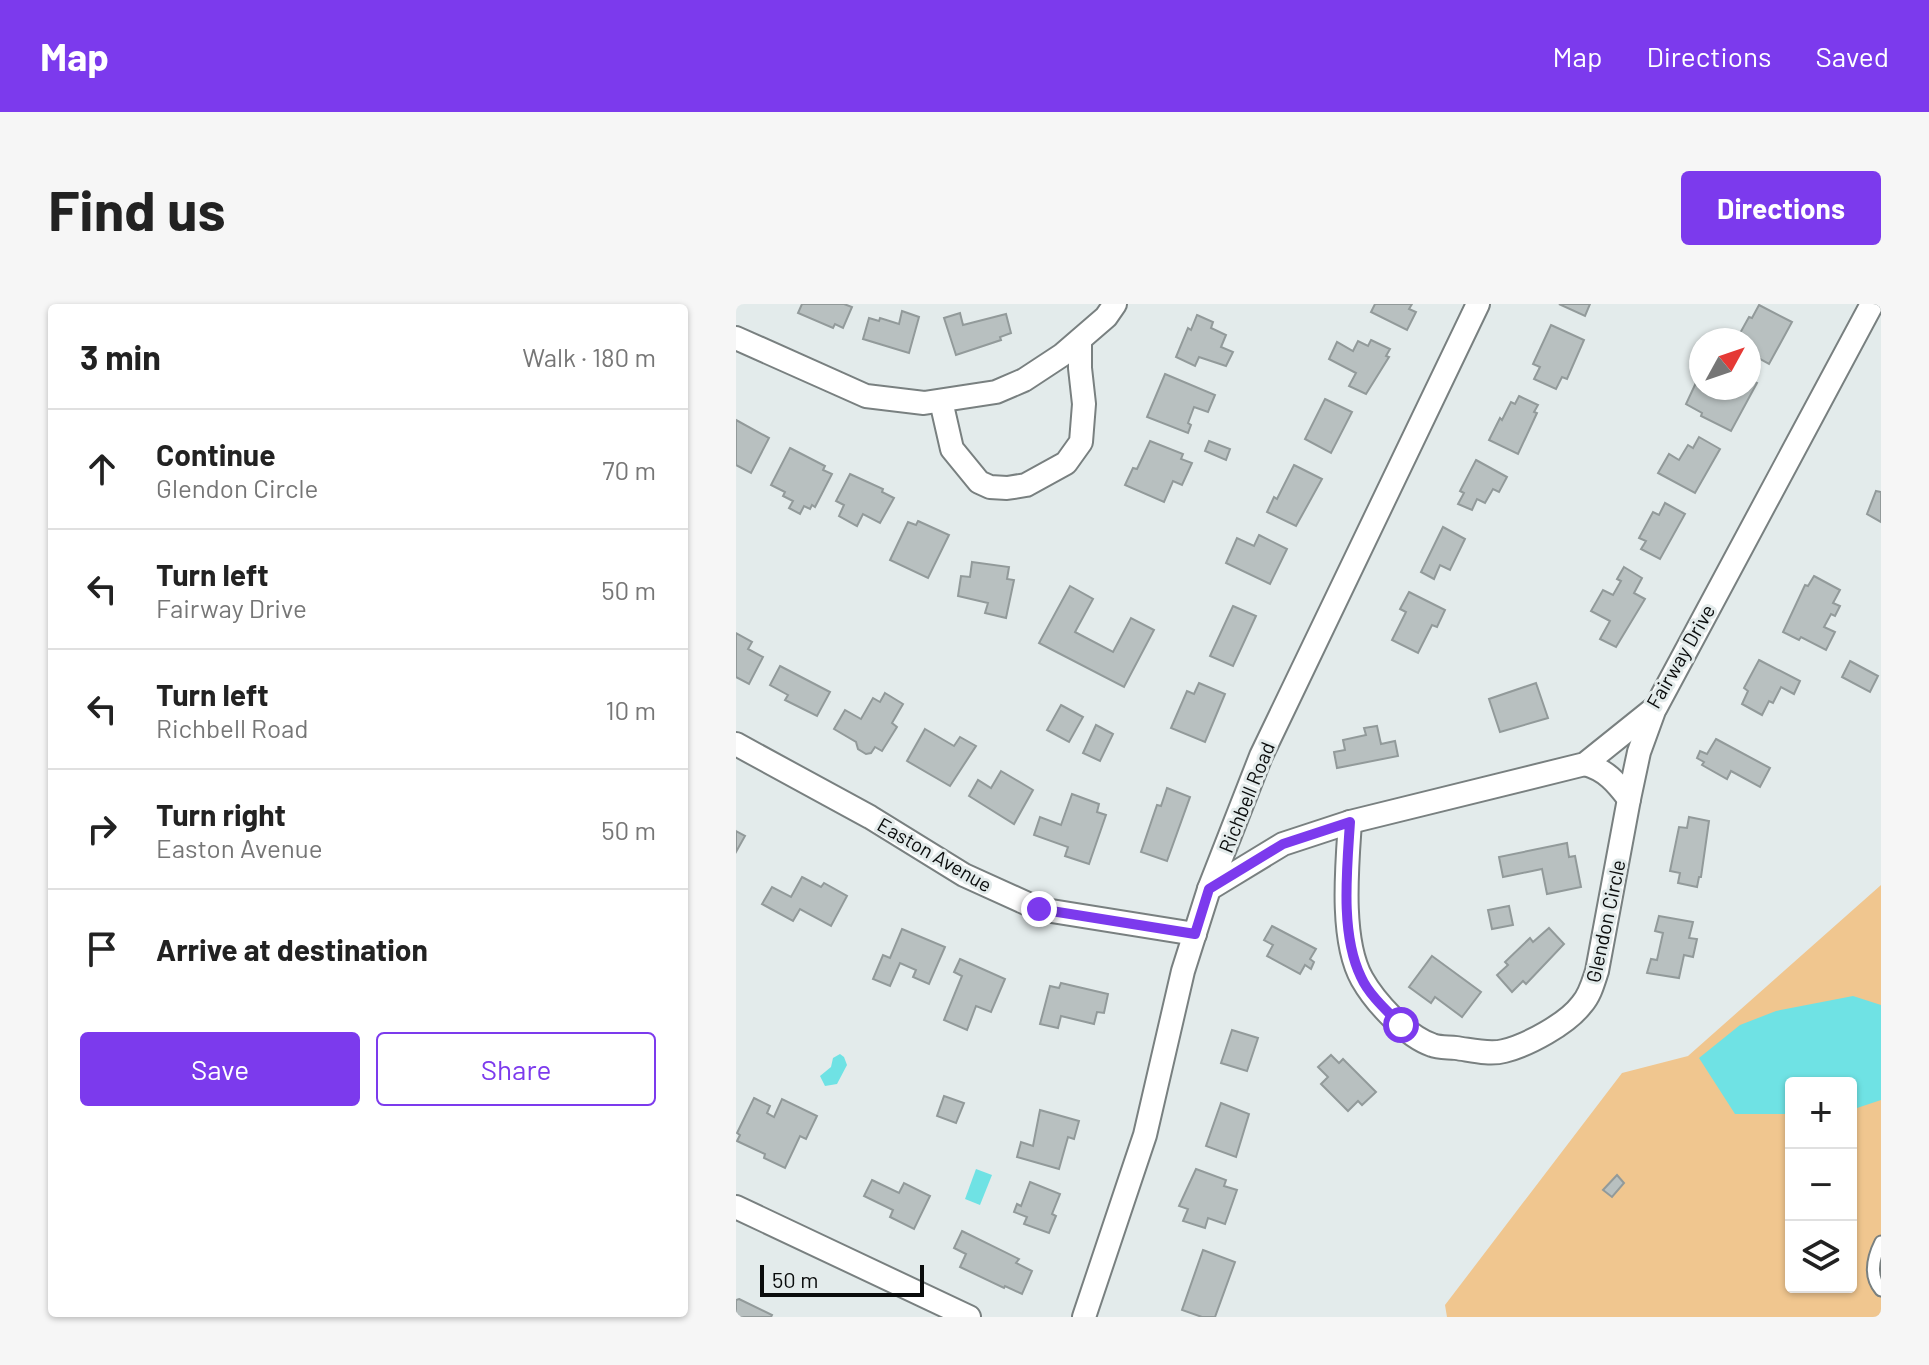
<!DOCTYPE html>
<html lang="en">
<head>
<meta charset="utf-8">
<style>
	:root { --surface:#fff; --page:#f6f6f6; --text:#222; --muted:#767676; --line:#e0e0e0; --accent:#7c3aed }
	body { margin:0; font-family:Barlow,sans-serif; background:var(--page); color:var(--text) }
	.controls { position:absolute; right:24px; bottom:24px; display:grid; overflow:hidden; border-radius:8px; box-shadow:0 2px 6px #0004 }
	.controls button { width:72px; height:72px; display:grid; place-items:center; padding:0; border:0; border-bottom:2px solid var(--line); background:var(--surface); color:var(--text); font:40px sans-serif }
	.compass { position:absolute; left:953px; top:24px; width:72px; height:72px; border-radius:50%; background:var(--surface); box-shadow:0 2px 6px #0004; rotate:50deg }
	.scale { position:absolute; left:24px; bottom:20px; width:164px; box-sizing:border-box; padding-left:8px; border:4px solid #0a0c0c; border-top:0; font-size:22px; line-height:28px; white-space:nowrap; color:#0a0c0c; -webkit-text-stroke:6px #e3ebeb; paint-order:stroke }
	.stop { position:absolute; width:24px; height:24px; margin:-18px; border:6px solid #7c3aed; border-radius:50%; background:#fff }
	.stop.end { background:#7c3aed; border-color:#fff; box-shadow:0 2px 8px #0008 }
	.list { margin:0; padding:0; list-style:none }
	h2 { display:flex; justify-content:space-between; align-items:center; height:104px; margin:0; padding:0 32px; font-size:34px }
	h2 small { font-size:26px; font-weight:400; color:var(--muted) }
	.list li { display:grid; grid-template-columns:52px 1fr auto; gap:24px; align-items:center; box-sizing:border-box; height:120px; padding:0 32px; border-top:2px solid var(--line) }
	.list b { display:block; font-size:30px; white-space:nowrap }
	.list p { margin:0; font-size:26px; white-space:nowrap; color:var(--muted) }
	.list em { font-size:26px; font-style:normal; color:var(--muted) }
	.actions { display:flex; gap:16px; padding:24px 32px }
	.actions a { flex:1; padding:18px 0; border:2px solid var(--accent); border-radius:8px; text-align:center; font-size:28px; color:var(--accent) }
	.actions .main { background:var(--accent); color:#fff }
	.icon { flex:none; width:44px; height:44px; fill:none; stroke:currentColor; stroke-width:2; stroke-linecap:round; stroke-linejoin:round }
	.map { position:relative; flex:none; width:1145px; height:1013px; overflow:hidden; border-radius:8px }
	header { display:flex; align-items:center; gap:48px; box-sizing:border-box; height:112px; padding:0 40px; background:var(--accent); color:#fff }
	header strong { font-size:38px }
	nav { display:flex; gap:44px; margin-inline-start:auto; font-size:28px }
	.intro { display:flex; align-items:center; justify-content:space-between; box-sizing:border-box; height:192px; padding:0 48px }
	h1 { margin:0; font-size:56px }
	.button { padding:20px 36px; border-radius:8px; background:var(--accent); color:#fff; font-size:28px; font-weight:700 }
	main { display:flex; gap:48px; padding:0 48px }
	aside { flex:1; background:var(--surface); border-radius:8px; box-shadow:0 2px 6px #0004 }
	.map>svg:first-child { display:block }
	.green { fill:#f0c68f; fill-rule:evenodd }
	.water { fill:#6fe2e4 }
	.building { fill:#b8c0c0; stroke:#929a9a; stroke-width:2 }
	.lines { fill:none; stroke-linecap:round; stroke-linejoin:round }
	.lane-casing { stroke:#798080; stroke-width:15 }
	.street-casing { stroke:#798080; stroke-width:26 }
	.lane { stroke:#fff; stroke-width:11 }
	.street { stroke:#fff; stroke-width:22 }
	.route { stroke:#7c3aed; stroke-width:10 }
	.labels { text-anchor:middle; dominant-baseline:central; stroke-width:6; stroke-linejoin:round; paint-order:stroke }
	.street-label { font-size:20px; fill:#0a0c0c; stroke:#e3ebeb }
</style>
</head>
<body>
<header>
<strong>Map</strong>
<nav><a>Map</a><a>Directions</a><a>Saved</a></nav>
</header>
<div class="intro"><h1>Find us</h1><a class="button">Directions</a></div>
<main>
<aside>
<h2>3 min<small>Walk · 180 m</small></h2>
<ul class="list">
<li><svg class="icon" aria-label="ahead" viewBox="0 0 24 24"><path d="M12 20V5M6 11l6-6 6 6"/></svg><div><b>Continue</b><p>Glendon Circle</p></div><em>70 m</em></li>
<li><svg class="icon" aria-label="left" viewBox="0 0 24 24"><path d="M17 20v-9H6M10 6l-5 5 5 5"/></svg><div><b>Turn left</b><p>Fairway Drive</p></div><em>50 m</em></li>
<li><svg class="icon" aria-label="left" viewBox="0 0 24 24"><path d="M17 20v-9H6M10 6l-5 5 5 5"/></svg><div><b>Turn left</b><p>Richbell Road</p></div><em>10 m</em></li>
<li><svg class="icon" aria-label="right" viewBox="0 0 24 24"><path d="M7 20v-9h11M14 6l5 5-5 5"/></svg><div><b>Turn right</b><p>Easton Avenue</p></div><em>50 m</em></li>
<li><svg class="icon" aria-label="arrive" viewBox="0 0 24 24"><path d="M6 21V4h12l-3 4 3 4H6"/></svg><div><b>Arrive at destination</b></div></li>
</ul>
<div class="actions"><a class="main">Save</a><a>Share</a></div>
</aside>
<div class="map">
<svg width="1145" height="1013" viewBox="0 0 1145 1013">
	<rect width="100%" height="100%" fill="#e3ebeb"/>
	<path class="green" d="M1145 581V1013H711L709 1001 886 769 952 752ZM1055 779H1115V983H1055Z"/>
	<g class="water">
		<polygon points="1117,692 1145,701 1145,796 1115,806 1115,779 1055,779 1055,810 999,810 963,754 1004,721 1040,707"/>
		<polygon points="104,750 108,753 111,761 101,780 89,782 84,772 95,763 97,754"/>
		<polygon points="240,865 256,871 244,901 229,895"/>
	</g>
	<g class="building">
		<polygon points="66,0 108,0 116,3 107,24 99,20 97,24 62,9"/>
		<polygon points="639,0 676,0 673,5 680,8 671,26 635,8"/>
		<polygon points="823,0 854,0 849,12"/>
		<polygon points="1023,1 1056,18 1033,60 1013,49 1013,36 1005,36 1007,33 1003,31 1013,13 1016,14"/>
		<polygon points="166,7 183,13 173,49 127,35 133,14 143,17 144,14 163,20"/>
		<polygon points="224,9 227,21 270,10 275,29 264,33 265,36 220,51 208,14"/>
		<polygon points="461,11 477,18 475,24 490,31 485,43 497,48 490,62 463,53 459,62 440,53 452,24 455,26"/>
		<polygon points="815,21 848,36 831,75 826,73 820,85 798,75 804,63 797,60"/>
		<polygon points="635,36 654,45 650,52 653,53 630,90 613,82 620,69 593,55 601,38 617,47 622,37 632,42"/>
		<polygon points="965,68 965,84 1013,84 1013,75 1021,79 995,127 965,112 966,109 950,100"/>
		<polygon points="429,70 479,91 472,108 458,103 452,119 455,121 452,129 411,113"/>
		<polygon points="783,92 802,101 798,108 801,109 782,150 753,136 764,114 766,116 775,98 779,100"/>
		<polygon points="589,95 616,108 595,149 569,135"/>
		<polygon points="0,116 33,134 15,169 0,161"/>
		<polygon points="963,133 984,145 959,189 922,169 933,150 943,156 952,141 957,144"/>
		<polygon points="414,137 447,150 445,155 456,159 446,181 437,177 428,198 389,181 397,164 401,165"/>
		<polygon points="473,137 494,145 490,156 469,147"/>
		<polygon points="54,144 89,162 87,166 96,170 79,203 76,201 74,205 68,202 64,210 53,204 57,197 47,192 49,188 35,181"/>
		<polygon points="740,156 771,173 763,188 757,185 749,199 741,195 736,206 722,200 728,189 724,187"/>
		<polygon points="558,161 586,175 560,222 531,208 538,193 541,195"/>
		<polygon points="114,170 147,185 146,188 158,194 144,219 127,210 121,222 103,212 108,201 100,197"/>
		<polygon points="1140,187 1145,188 1145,218 1131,210"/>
		<polygon points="929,199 949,210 924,255 905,245 910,237 903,234 917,208 923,211"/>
		<polygon points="182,217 213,231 192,274 154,256 172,218 180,221"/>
		<polygon points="707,223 729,235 714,266 704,261 698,275 685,268"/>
		<polygon points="523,231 551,245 534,280 490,259 501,234 518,242"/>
		<polygon points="236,258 273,263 271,275 278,276 270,314 249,309 252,299 222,292 225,272 234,273"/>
		<polygon points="888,263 906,274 898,289 909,295 880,343 864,335 874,317 855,307 867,286 877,291 885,277 881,275"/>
		<polygon points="1078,272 1104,286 1097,299 1104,302 1099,312 1095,310 1088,323 1099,328 1090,346 1065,333 1063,336 1047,328 1069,281 1072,282"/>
		<polygon points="334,282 357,295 339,328 377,348 395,314 418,326 388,383 303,339"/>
		<polygon points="673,288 709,306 701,323 696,321 682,349 656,336 670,308 664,305"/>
		<polygon points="497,302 520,312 497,362 474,352"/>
		<polygon points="0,329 16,338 12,345 27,353 13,380 0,373"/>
		<polygon points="1023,356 1064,377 1058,390 1045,383 1037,399 1033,397 1026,411 1006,400 1012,387 1008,384"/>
		<polygon points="1114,357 1142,372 1134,388 1106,373"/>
		<polygon points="44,362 94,388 81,412 49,396 52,391 34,381"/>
		<polygon points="463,379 489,390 469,438 435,424 451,387 458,390"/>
		<polygon points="800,379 812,414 764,428 753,395"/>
		<polygon points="149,389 167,400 156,419 161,423 146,447 139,443 135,449 130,450 122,445 120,438 98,425 109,406 125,415 137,394 144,398"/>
		<polygon points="325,401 347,413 333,438 311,426"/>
		<polygon points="360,421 377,430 364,457 347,449"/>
		<polygon points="641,422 645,440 659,437 662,452 601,464 598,448 609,446 607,436 630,431 628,424"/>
		<polygon points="189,425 218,442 224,433 240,442 214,482 171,457"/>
		<polygon points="980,435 1034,464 1024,483 995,467 991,475 966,461 968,458 961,454 964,447 971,450"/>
		<polygon points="265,467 297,486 278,520 233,492 242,476 255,484"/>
		<polygon points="431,484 454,493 431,557 405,548 421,501 425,502"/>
		<polygon points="336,490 363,500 361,508 370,511 353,560 329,552 332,543 298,531 304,513 325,521"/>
		<polygon points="953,513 973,517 965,573 963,573 961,583 942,579 944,569 934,567 943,523 951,524"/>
		<polygon points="0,527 9,532 0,548"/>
		<polygon points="831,539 833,553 839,552 845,583 811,590 806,565 767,573 763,553"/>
		<polygon points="66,573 85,583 88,579 111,592 95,622 64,605 57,617 26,600 36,583 55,593"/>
		<polygon points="773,602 777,621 756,625 752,606"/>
		<polygon points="923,612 957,618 953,634 961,635 957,653 948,651 943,674 911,669 915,655 921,656 927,629 919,627"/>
		<polygon points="536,622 580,645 574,655 578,658 575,665 569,661 564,670 531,652 537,641 528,636"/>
		<polygon points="813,624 828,640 790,680 787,677 776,688 761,671 772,661 769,658 794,634 797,638"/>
		<polygon points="166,625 209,643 193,680 177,673 180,666 164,659 154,682 137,675 147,651 154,654"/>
		<polygon points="696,652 745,688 726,713 699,693 695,699 673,683"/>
		<polygon points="224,655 269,675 255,708 240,702 231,726 208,716 226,672 218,668"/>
		<polygon points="325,679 372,690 368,709 361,708 358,720 325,712 322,724 304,720 314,682 323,684"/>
		<polygon points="496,726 522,734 511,767 485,759"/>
		<polygon points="595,751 603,759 607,755 640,788 626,801 622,797 612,807 585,780 592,773 582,763"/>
		<polygon points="208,792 228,799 220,819 201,812"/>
		<polygon points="18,794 34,802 31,809 38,813 46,795 81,812 70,835 64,832 49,864 28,854 29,850 1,837 4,831 1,829"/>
		<polygon points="485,799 513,810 500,853 470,842"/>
		<polygon points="304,806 343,817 338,835 332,833 323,865 281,853 285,838 297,842"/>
		<polygon points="460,865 490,876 488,882 501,886 489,920 472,914 469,924 447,917 452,905 443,902"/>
		<polygon points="881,871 888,879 876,893 867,886"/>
		<polygon points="136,876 163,889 168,879 194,892 178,925 154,913 157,906 128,892"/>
		<polygon points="294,878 324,890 316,910 320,912 313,929 288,920 291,913 278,908 281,900 285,902"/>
		<polygon points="226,927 283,955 280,959 296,967 286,990 269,982 268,984 224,963 230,950 218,944"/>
		<polygon points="467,946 499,958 479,1013 466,1013 446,1006"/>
		<polygon points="3,995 36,1011 35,1013 0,1013 0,996"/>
	</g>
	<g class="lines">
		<defs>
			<path id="lane" d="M1145 938C1137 954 1133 972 1145 986"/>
			<g id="street">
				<polyline points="0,34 130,92 188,99 260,88 288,76 326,51 370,13 379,0"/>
				<polyline points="205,97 216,145 243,178 254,183 271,184 290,181 330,159 345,138 348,100 344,64 344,36"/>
				<polyline points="0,440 134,513 228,571 303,605 459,630"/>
				<path d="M849 460C870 466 880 478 893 495"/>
				<path d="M614 518C611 562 604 636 626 675 639 698 670 732 696 741 703 744 713 743 720 744 735 746 753 751 768 747 792 741 831 720 846 700 854 691 857 679 861 667L893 495 903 448 919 404"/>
				<polyline points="473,585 547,540 614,518 849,460 920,403 1136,0"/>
				<polyline points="0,903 233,1013"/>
				<polyline points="348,1013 409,831 447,667 473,585 525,452 742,0"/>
			</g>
		</defs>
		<use href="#lane" class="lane-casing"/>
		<use href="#street" class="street-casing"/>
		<use href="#lane" class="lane"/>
		<use href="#street" class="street"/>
	</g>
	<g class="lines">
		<path class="route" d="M303 605 459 630 473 585 547 540 614 518C611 565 604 630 625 673 633 691 651 707 665 721"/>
	</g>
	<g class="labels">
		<g class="street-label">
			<text transform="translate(944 352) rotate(-60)">Fairway Drive</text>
			<text transform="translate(510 493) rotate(-68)">Richbell Road</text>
			<text transform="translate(199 550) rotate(30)">Easton Avenue</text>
			<text transform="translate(869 617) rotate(-78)">Glendon Circle</text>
		</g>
	</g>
</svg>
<div class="controls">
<button>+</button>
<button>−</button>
<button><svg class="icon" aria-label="layers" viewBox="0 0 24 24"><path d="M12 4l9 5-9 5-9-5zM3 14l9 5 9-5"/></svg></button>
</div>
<svg class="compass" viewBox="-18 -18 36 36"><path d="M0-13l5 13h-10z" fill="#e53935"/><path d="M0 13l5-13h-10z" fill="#767676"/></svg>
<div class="scale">50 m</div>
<div class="stop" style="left:665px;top:721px"></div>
<div class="stop end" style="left:303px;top:605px"></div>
</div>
</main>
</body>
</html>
